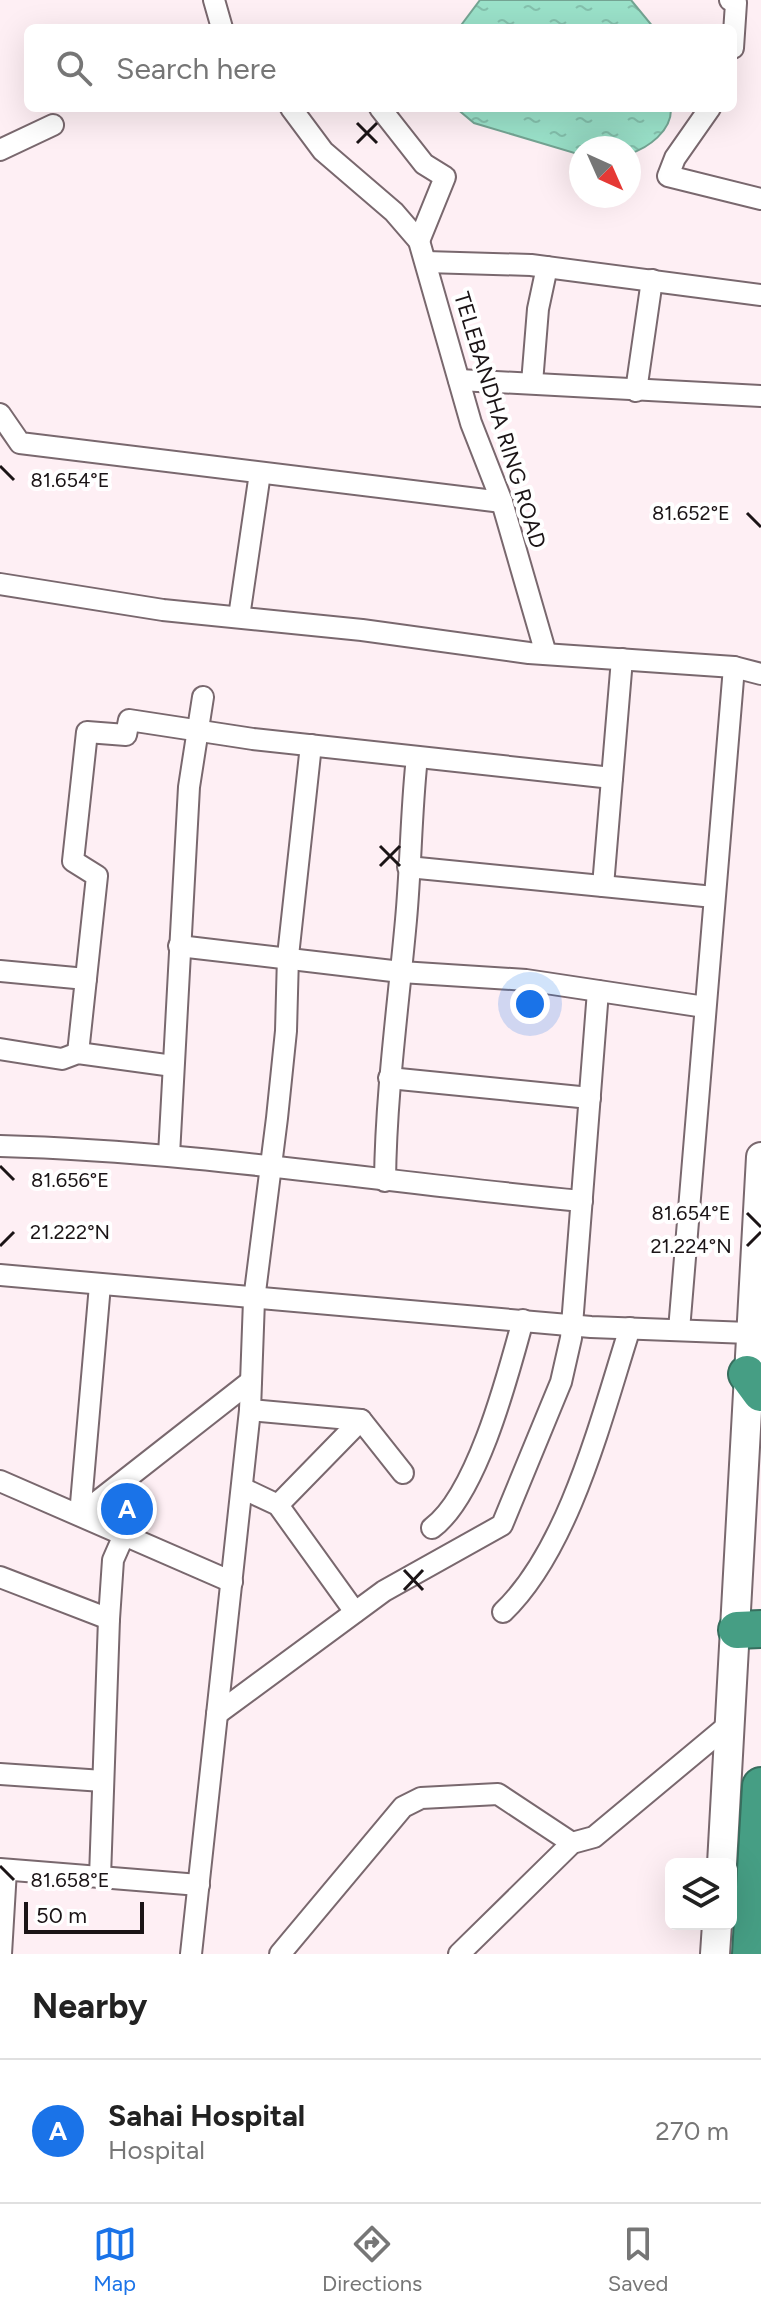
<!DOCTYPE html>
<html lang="en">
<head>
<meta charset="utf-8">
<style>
	:root { --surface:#fff; --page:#f6f6f6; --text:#222; --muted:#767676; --line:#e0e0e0; --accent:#1a73e8 }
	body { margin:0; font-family:Figtree,sans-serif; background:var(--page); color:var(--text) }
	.controls { position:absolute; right:24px; bottom:24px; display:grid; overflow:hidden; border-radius:12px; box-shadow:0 8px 32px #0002 }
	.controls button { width:72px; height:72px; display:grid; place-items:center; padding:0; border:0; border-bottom:2px solid var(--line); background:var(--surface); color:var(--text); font:40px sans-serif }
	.compass { position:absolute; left:569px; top:136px; width:72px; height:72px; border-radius:50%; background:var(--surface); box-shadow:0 8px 32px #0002; rotate:135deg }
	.scale { position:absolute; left:24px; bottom:20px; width:120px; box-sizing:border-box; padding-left:8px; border:4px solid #1b1416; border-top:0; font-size:22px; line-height:28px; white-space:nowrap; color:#1b1416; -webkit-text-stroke:6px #fff; paint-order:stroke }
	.you { position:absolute; left:530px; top:1004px; width:28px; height:28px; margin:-20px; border:6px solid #fff; border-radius:50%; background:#1a73e8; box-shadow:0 0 0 12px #1a73e833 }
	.badge { display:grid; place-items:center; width:52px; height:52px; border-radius:50%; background:var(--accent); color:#fff; font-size:26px; font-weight:700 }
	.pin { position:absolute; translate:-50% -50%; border:4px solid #fff; box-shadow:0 2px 8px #0006 }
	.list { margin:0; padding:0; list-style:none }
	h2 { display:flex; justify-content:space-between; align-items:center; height:104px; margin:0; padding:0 32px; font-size:34px }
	h2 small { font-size:26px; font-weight:400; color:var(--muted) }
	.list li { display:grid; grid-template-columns:52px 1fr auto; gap:24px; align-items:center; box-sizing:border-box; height:144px; padding:0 32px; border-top:2px solid var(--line) }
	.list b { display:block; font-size:30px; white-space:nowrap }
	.list p { margin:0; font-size:26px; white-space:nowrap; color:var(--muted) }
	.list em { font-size:26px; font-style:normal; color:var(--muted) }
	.icon { flex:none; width:44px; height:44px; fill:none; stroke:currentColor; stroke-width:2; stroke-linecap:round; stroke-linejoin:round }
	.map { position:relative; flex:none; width:761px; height:1954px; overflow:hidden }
	.search { position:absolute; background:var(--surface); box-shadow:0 8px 32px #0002; left:24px; right:24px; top:24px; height:88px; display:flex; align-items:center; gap:20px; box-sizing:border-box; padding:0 28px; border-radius:12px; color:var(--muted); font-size:30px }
	.sheet { height:248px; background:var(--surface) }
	nav { display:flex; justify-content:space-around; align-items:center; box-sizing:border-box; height:112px; border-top:2px solid var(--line); background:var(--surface); font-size:22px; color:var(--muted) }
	nav a { display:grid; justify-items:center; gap:4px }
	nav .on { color:var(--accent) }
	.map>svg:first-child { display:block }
	.water { fill:url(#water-ripples); stroke:#74a493; stroke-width:2 }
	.building { fill:url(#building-hatch) }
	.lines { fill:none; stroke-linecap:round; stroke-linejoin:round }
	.street-casing { stroke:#79686e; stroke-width:24 }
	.secondary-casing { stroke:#79686e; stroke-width:32 }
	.highway-casing { stroke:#376e5e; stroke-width:40 }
	.street { stroke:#fff; stroke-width:20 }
	.secondary { stroke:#fff; stroke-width:28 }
	.highway { stroke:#469e84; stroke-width:36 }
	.ticks { fill:none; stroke:#1b1416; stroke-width:3 }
	.labels { text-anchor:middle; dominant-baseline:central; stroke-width:8; stroke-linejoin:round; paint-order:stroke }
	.street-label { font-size:22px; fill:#1b1416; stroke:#fff }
	.ticks-label { font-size:20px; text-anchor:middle; fill:#1b1416; stroke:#fff; stroke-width:8; stroke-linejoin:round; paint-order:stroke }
</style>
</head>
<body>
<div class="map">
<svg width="761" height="1954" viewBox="0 0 761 1954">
	<defs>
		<pattern id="water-ripples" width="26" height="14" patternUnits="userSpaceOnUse" patternTransform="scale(2)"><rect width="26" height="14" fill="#9ae1c9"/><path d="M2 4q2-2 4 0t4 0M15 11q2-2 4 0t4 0" fill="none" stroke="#84c0ac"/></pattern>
		<pattern id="building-hatch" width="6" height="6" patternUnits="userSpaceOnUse" patternTransform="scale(2)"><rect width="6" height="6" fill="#945b71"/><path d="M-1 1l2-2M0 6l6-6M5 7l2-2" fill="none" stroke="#a07787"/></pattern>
	</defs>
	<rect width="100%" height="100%" fill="#feeff4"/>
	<g class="water">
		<polygon points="480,0 631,0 654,28 459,28"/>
		<path d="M456 108H671C672 131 648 148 629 154V148H581V155L474 123Z"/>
	</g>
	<polygon class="building" points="128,1494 148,1519 138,1527 115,1517 109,1509"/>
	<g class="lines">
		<defs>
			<g id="street">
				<polyline points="214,0 222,28"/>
				<polyline points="730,0 736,3 733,48"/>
				<polyline points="291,108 323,151 394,212 419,241 471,423 502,502 546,654"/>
				<polyline points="380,108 424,164 445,177 419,241"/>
				<polyline points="710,108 675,158 668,176 761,199"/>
				<polyline points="0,150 53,125"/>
				<polyline points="426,262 531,265 761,295"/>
				<polyline points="459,380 761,396"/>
				<polyline points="532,383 538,309 547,267"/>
				<polyline points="636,391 652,280"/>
				<polyline points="0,414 20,443 502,502"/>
				<polyline points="0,584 163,610 362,630 529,653 734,667 761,674"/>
				<polyline points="239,617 260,473"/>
				<polyline points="408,867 714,897"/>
				<polyline points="603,886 622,659"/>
				<polyline points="179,946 401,972 526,980 705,1007"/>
				<polyline points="0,971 86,979"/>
				<polyline points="0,1049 62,1059 78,1053 173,1066"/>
				<polyline points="78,1053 97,876 73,861 87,732 126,735 129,720 253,739 612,778"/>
				<polyline points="389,1078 590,1098"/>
				<path d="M0 1146C195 1151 388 1183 582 1201"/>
				<polyline points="169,1155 189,787 203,697"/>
				<path d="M385 1181C386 1093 398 1008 406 920 411 866 411 811 417 757"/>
				<polyline points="0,1275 591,1327 749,1333"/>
				<polyline points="100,1285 80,1515 251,1381"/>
				<polyline points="679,1330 734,667"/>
				<polyline points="250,1410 361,1420 278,1505"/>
				<polyline points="361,1420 403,1473"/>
				<polyline points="0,1481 232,1582"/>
				<polyline points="242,1488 278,1505 355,1612"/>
				<path d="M432 1528C477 1495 508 1375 523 1320"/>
				<polyline points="0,1577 109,1619"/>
				<path d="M503 1612C570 1548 602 1415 630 1328"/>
				<polyline points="217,1714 384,1591 502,1525 561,1382 571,1338 598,991"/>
				<polyline points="0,1774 103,1781"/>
				<polyline points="0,1869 199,1885"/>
				<polyline points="100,1877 109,1619 113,1560 124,1535"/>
				<polyline points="1,1954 6,1870"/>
				<polyline points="191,1954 250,1410 254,1300 277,1118 286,1031 288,956 311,745"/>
				<polyline points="280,1954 403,1807 421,1798 498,1794 572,1843"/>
				<polyline points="459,1954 572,1843 594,1837 732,1722"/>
			</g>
			<g id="secondary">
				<polyline points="722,1864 761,1157"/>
				<polyline points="715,1954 717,1924"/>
			</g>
			<g id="highway">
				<polyline points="747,1374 761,1393"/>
				<polyline points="737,1630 761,1629"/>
				<polyline points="751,1954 761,1786"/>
			</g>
		</defs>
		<use href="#street" class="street-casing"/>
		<use href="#secondary" class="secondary-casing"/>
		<use href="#highway" class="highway-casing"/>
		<use href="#street" class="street"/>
		<use href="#secondary" class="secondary"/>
		<use href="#highway" class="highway"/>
	</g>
	<path class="ticks" d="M357 123 377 143M357 143 377 123M0 466 14 480M747 513 761 527M380 846 400 866M380 866 400 846M0 1166 14 1180M747 1213 761 1227M0 1246 14 1232M747 1246 761 1232M404 1570 423 1590M404 1590 423 1570M0 1866 14 1880"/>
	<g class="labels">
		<g class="street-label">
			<text transform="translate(500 420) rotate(73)">TELEBANDHA RING ROAD</text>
		</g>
	</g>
	<g class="ticks-label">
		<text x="70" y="487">81.654°E</text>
		<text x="691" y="520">81.652°E</text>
		<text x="70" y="1187">81.656°E</text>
		<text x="691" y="1220">81.654°E</text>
		<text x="70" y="1239">21.222°N</text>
		<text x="691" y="1253">21.224°N</text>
		<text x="70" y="1887">81.658°E</text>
	</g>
</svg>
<div class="controls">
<button><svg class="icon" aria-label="layers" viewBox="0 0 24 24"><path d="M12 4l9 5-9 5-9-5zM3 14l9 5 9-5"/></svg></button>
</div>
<svg class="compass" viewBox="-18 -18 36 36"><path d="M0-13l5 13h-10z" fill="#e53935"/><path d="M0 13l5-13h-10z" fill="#767676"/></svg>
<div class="scale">50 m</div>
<div class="you"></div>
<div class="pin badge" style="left:127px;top:1509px">A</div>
<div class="search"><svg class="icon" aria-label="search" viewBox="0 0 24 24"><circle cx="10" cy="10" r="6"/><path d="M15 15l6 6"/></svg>Search here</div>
</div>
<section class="sheet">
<h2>Nearby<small></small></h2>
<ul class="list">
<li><span class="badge">A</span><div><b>Sahai Hospital</b><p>Hospital</p></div><em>270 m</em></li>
</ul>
</section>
<nav>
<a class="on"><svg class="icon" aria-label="map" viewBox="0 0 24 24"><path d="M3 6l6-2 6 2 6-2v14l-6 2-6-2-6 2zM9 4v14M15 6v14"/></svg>Map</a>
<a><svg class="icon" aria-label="directions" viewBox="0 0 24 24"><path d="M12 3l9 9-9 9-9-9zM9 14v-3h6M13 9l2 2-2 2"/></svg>Directions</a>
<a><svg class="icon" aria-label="saved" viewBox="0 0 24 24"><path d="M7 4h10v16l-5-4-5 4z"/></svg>Saved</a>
</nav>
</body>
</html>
